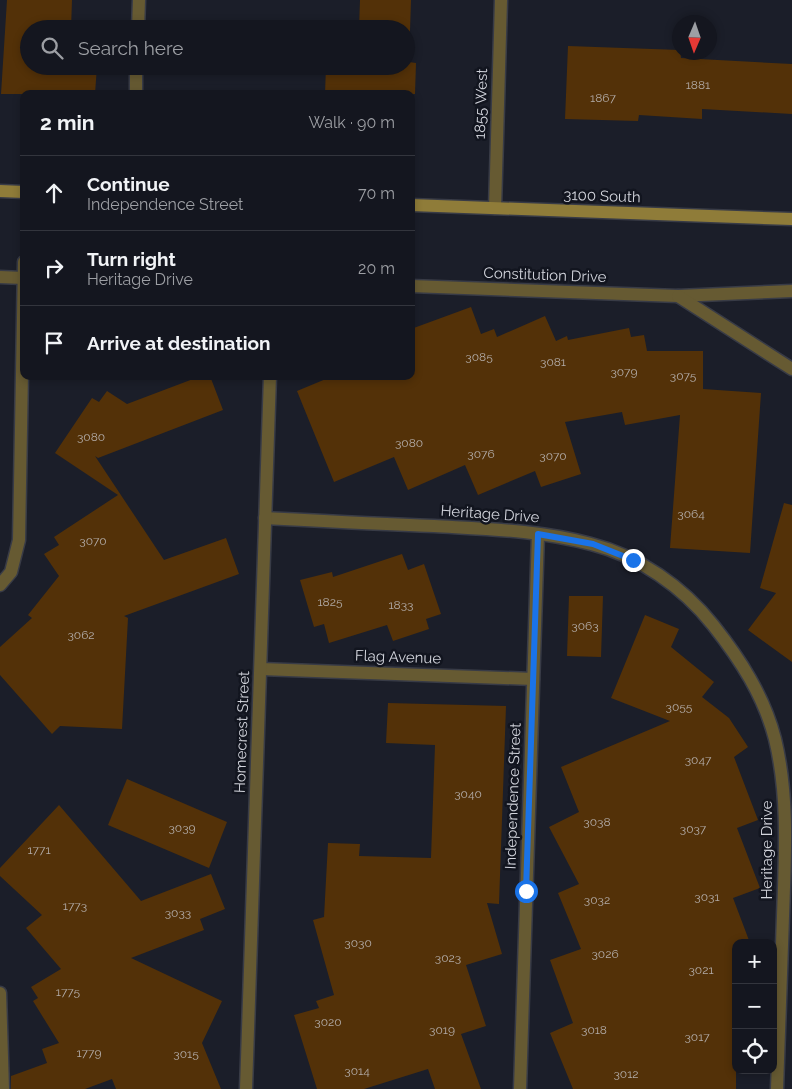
<!DOCTYPE html>
<html lang="en">
<head>
<meta charset="utf-8">
<style>
	:root { --surface:#14161f; --page:#1d1f28; --text:#f1f3f6; --muted:#9d9fa4; --line:#33353d }
	body { margin:0; font-family:Raleway,sans-serif; background:var(--page); color:var(--text) }
	.controls { position:absolute; right:15px; bottom:15px; display:grid; overflow:hidden; border-radius:10px; box-shadow:0 2px 8px #0003 }
	.controls button { width:45px; height:45px; display:grid; place-items:center; padding:0; border:0; border-bottom:1px solid var(--line); background:var(--surface); color:var(--text); font:25px sans-serif }
	.compass { position:absolute; left:672px; top:15px; width:45px; height:45px; border-radius:50%; background:var(--surface); box-shadow:0 2px 8px #0003; rotate:182deg }
	.stop { position:absolute; width:15px; height:15px; margin:-11px; border:4px solid #1a73e8; border-radius:50%; background:#fff }
	.stop.end { background:#1a73e8; border-color:#fff; box-shadow:0 1px 5px #0008 }
	.list { margin:0; padding:0; list-style:none }
	h2 { display:flex; justify-content:space-between; align-items:center; height:65px; margin:0; padding:0 20px; font-size:21px }
	h2 small { font-size:16px; font-weight:400; color:var(--muted) }
	.list li { display:grid; grid-template-columns:32px 1fr auto; gap:15px; align-items:center; box-sizing:border-box; height:75px; padding:0 20px; border-top:1px solid var(--line) }
	.list b { display:block; font-size:19px; white-space:nowrap }
	.list p { margin:0; font-size:16px; white-space:nowrap; color:var(--muted) }
	.list em { font-size:16px; font-style:normal; color:var(--muted) }
	.icon { flex:none; width:28px; height:28px; fill:none; stroke:currentColor; stroke-width:2; stroke-linecap:round; stroke-linejoin:round }
	.map { position:relative; flex:none; width:792px; height:1089px; overflow:hidden }
	.search { position:absolute; background:var(--surface); box-shadow:0 2px 8px #0003; left:20px; top:20px; width:395px; height:55px; display:flex; align-items:center; gap:12px; box-sizing:border-box; padding:0 18px; border-radius:28px; color:var(--muted); font-size:19px }
	.panel { position:absolute; background:var(--surface); box-shadow:0 2px 8px #0003; left:20px; top:90px; width:395px; height:290px; border-radius:10px }
	.map>svg:first-child { display:block }
	.building { fill:#533108 }
	.lines { fill:none; stroke-linecap:round; stroke-linejoin:round }
	.service-casing { stroke:#383b46; stroke-width:15 }
	.minor-casing { stroke:#383b46; stroke-width:15 }
	.secondary-casing { stroke:#383b46; stroke-width:15 }
	.service { stroke:#665a32; stroke-width:12 }
	.minor { stroke:#665a32; stroke-width:12 }
	.secondary { stroke:#8f7c39; stroke-width:12 }
	.route { stroke:#1a73e8; stroke-width:6 }
	.labels { text-anchor:middle; dominant-baseline:central; stroke-width:5; stroke-linejoin:round; paint-order:stroke }
	.number-label { font-size:12px; fill:#b2aba7 }
	.street-label { font-size:15px; fill:#d2d4dc; stroke:#12151f }
</style>
</head>
<body>
<div class="map">
<svg width="792" height="1089" viewBox="0 0 792 1089">
	<rect width="100%" height="100%" fill="#1b1e29"/>
	<g class="building">
		<polygon points="7,0 72,0 71,29 29,29 29,66 97,66 95,94 1,94"/>
		<polygon points="360,0 411,0 409,62 416,63 415,94 325,94 326,66 406,66 406,29 359,29"/>
		<polygon points="568,46 680,50 681,58 792,64 792,114 702,109 702,119 639,115 638,121 565,119"/>
		<polygon points="471,307 481,334 494,329 497,337 545,316 556,341 567,336 568,340 629,328 631,337 644,335 647,351 703,351 703,389 761,393 750,553 670,548 680,415 625,425 622,412 565,422 581,474 541,487 535,471 478,495 465,465 408,490 394,457 334,482 297,391 333,376 411,376 411,329"/>
		<polygon points="201,376 210,376 223,410 98,458 95,456 164,560 226,538 239,574 124,616 128,618 122,729 60,726 52,734 0,675 0,647 32,618 28,615 59,576 44,554 59,545 54,537 118,495 55,453 92,398 99,402 107,391 127,404"/>
		<polygon points="784,503 792,505 792,662 748,630 776,593 760,588"/>
		<polygon points="402,554 408,570 424,564 441,614 426,619 429,629 393,641 387,625 329,643 324,624 314,627 300,580 332,572 333,577"/>
		<polygon points="569,596 603,596 601,657 567,656"/>
		<polygon points="645,615 679,629 671,647 714,682 702,697 729,718 748,747 734,757 758,820 737,828 760,888 733,898 750,943 736,943 736,1089 573,1089 550,1033 573,1023 550,960 581,949 558,893 579,884 549,827 579,812 561,767 670,721 611,698"/>
		<polygon points="388,703 506,706 499,904 487,903 502,954 466,965 486,1026 461,1034 481,1089 435,1089 428,1069 364,1089 317,1089 294,1015 319,1008 316,1001 334,995 313,920 324,917 328,843 360,844 359,856 431,858 435,745 386,743"/>
		<polygon points="127,779 227,822 209,868 108,825"/>
		<polygon points="59,805 141,901 211,874 225,909 200,919 204,930 131,958 222,1001 202,1043 221,1089 116,1089 112,1079 85,1089 11,1089 11,1076 47,1063 42,1049 59,1043 33,1001 38,998 31,987 61,969 26,928 42,915 0,876 0,868"/>
	</g>
	<g class="lines">
		<defs>
			<g id="service">
				<polyline points="0,277 23,278"/>
				<polyline points="411,286 678,296 792,291"/>
				<polyline points="678,296 792,369"/>
				<path d="M265 518C322 521 378 524 434 526 486 529 540 530 591 544 639 556 683 587 713 625 740 659 764 696 775 739 789 797 785 856 783 916 781 974 779 1031 777 1089"/>
				<polyline points="0,585 11,572 19,540 24,262"/>
				<polyline points="261,669 533,679"/>
				<polyline points="0,993 3,1089"/>
				<polyline points="246,1089 270,376"/>
				<polyline points="520,1089 538,534"/>
			</g>
			<g id="minor">
				<polyline points="138,29 139,0"/>
				<polyline points="136,94 136,66"/>
				<polyline points="495,208 501,0"/>
			</g>
			<g id="secondary">
				<polyline points="0,191 24,192"/>
				<polyline points="411,205 792,219"/>
			</g>
		</defs>
		<use href="#service" class="service-casing"/>
		<use href="#minor" class="minor-casing"/>
		<use href="#secondary" class="secondary-casing"/>
		<use href="#service" class="service"/>
		<use href="#minor" class="minor"/>
		<use href="#secondary" class="secondary"/>
	</g>
	<g class="lines">
		<polyline class="route" points="526,891 538,534 593,544 633,560"/>
	</g>
	<g class="labels">
		<g class="number-label">
			<text x="698" y="85">1881</text>
			<text x="603" y="98">1867</text>
			<text x="479" y="357">3085</text>
			<text x="553" y="362">3081</text>
			<text x="624" y="372">3079</text>
			<text x="683" y="376">3075</text>
			<text x="91" y="437">3080</text>
			<text x="409" y="443">3080</text>
			<text x="481" y="454">3076</text>
			<text x="553" y="456">3070</text>
			<text x="691" y="514">3064</text>
			<text x="93" y="541">3070</text>
			<text x="330" y="602">1825</text>
			<text x="401" y="605">1833</text>
			<text x="585" y="626">3063</text>
			<text x="81" y="635">3062</text>
			<text x="679" y="707">3055</text>
			<text x="698" y="760">3047</text>
			<text x="468" y="794">3040</text>
			<text x="597" y="822">3038</text>
			<text x="182" y="828">3039</text>
			<text x="693" y="829">3037</text>
			<text x="39" y="850">1771</text>
			<text x="707" y="897">3031</text>
			<text x="597" y="900">3032</text>
			<text x="75" y="906">1773</text>
			<text x="178" y="913">3033</text>
			<text x="358" y="943">3030</text>
			<text x="605" y="954">3026</text>
			<text x="448" y="958">3023</text>
			<text x="701" y="970">3021</text>
			<text x="68" y="992">1775</text>
			<text x="328" y="1022">3020</text>
			<text x="442" y="1030">3019</text>
			<text x="594" y="1030">3018</text>
			<text x="697" y="1037">3017</text>
			<text x="89" y="1053">1779</text>
			<text x="186" y="1054">3015</text>
			<text x="357" y="1071">3014</text>
			<text x="626" y="1074">3012</text>
		</g>
		<g class="street-label">
			<text transform="translate(481 104) rotate(-88)">1855 West</text>
			<text transform="translate(602 196) rotate(2)">3100 South</text>
			<text transform="translate(545 275) rotate(2)">Constitution Drive</text>
			<text transform="translate(490 514) rotate(4)">Heritage Drive</text>
			<text transform="translate(398 657) rotate(2)">Flag Avenue</text>
			<text transform="translate(242 732) rotate(-88)">Homecrest Street</text>
			<text transform="translate(513 796) rotate(-88)">Independence Street</text>
			<text transform="translate(767 850) rotate(-90)">Heritage Drive</text>
		</g>
	</g>
</svg>
<div class="controls">
<button>+</button>
<button>−</button>
<button><svg class="icon" aria-label="locate" viewBox="0 0 24 24"><circle cx="12" cy="12" r="6"/><path d="M12 2v4M12 18v4M2 12h4M18 12h4"/></svg></button>
</div>
<svg class="compass" viewBox="-18 -18 36 36"><path d="M0-13l5 13h-10z" fill="#e53935"/><path d="M0 13l5-13h-10z" fill="#9d9fa4"/></svg>
<div class="stop" style="left:526px;top:891px"></div>
<div class="stop end" style="left:633px;top:560px"></div>
<div class="search"><svg class="icon" aria-label="search" viewBox="0 0 24 24"><circle cx="10" cy="10" r="6"/><path d="M15 15l6 6"/></svg>Search here</div>
<section class="panel">
<h2>2 min<small>Walk · 90 m</small></h2>
<ul class="list">
<li><svg class="icon" aria-label="ahead" viewBox="0 0 24 24"><path d="M12 20V5M6 11l6-6 6 6"/></svg><div><b>Continue</b><p>Independence Street</p></div><em>70 m</em></li>
<li><svg class="icon" aria-label="right" viewBox="0 0 24 24"><path d="M7 20v-9h11M14 6l5 5-5 5"/></svg><div><b>Turn right</b><p>Heritage Drive</p></div><em>20 m</em></li>
<li><svg class="icon" aria-label="arrive" viewBox="0 0 24 24"><path d="M6 21V4h12l-3 4 3 4H6"/></svg><div><b>Arrive at destination</b></div></li>
</ul>
</section>
</div>
</body>
</html>
